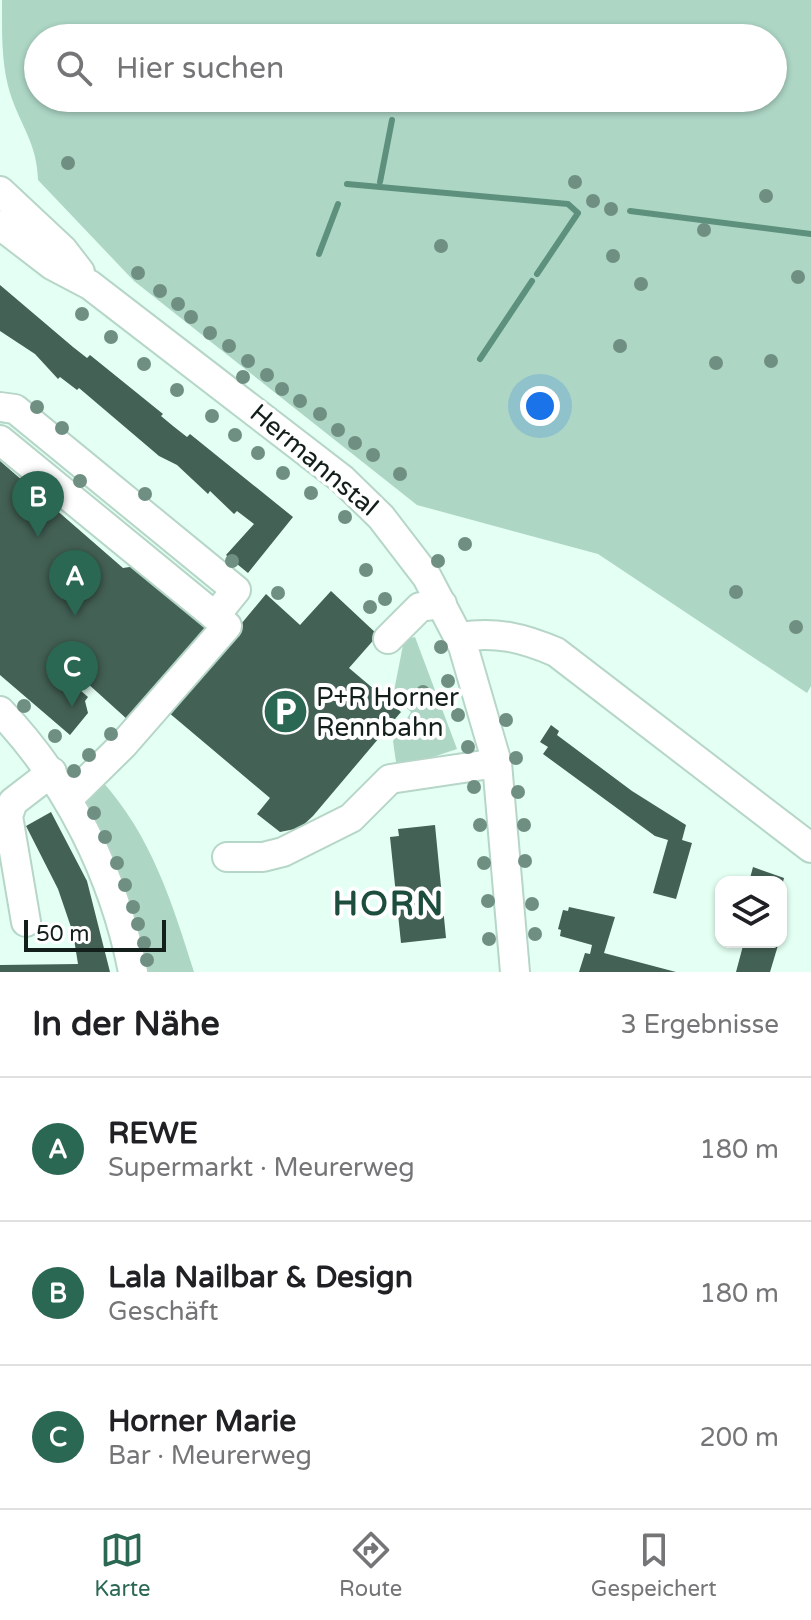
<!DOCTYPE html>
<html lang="de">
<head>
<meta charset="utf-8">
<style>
	:root { --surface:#fff; --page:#f6f6f6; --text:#202124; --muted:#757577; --line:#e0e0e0; --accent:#2b6853 }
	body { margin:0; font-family:"Varela Round",sans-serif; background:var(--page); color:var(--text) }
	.controls { position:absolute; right:24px; bottom:24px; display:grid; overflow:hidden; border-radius:16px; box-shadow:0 2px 6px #0004 }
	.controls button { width:72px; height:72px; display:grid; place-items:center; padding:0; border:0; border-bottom:2px solid var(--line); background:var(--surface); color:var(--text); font:40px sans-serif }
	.scale { position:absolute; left:24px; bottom:20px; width:142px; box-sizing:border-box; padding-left:8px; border:4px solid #131f1a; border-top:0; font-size:22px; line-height:28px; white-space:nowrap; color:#131f1a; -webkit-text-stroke:6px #fff; paint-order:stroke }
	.you { position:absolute; left:540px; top:406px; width:28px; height:28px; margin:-20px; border:6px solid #fff; border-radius:50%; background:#1a73e8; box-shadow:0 0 0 12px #1a73e833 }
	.badge { display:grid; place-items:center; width:52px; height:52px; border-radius:50%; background:var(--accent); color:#fff; font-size:26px; font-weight:700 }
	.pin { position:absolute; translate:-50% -66px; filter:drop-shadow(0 2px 4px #0008) }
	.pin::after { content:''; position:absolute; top:42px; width:28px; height:24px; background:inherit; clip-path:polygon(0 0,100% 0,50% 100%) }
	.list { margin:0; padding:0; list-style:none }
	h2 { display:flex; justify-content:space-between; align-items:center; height:104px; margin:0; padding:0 32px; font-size:34px }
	h2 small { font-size:26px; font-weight:400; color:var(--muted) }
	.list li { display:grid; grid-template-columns:52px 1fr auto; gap:24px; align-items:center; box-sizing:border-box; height:144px; padding:0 32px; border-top:2px solid var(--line) }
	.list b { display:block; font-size:30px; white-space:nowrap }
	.list p { margin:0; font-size:26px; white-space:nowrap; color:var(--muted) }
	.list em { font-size:26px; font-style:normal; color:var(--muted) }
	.icon { flex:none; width:44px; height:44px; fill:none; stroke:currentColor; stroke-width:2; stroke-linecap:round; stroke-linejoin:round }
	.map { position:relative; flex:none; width:811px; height:972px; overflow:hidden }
	.search { position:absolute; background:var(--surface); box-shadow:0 2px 6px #0004; left:24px; right:24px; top:24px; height:88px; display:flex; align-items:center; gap:20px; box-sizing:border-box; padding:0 28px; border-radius:44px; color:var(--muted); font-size:30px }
	.sheet { height:536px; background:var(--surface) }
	nav { display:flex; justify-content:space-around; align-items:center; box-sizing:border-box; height:112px; border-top:2px solid var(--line); background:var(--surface); font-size:22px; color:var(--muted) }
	nav a { display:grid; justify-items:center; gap:4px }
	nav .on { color:var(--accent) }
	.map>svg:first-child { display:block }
	.green { fill:#add6c5; fill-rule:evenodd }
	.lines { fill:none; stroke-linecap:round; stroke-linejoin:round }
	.stream { stroke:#5e917d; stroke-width:6 }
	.building { fill:#446155 }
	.minor-casing { stroke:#b6d6c8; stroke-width:32 }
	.minor { stroke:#fff; stroke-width:28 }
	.tree { fill:#708f83 }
	.labels { text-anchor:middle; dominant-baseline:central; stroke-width:8; stroke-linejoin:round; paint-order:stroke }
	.street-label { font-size:26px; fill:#131f1a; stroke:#fff }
	.poi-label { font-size:26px; fill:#131f1a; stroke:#fff; text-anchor:start }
	.district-label { font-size:34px; font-weight:bold; letter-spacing:2px; fill:#1d4d3d; stroke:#fff }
</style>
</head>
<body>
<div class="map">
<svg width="811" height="972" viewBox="0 0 811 972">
	<rect width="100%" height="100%" fill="#e4fff3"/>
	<g class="green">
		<path d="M2 0H811V686L807 693 598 554 417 505 134 281 38 180C37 143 21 127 10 93 1 63 2 31 2 0ZM38 38H773V98H38Z"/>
		<polygon points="415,637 457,749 397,769 393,741 411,712 393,696 404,640"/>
		<path d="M101 780C151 835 172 902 194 972H146C131 910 112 855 83 798Z"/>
	</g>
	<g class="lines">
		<g class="stream">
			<polyline points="380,182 392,120"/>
			<polyline points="347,184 568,204 578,213 537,274"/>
			<polyline points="630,211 811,234"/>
			<polyline points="319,254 338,204"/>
			<polyline points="480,359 532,281"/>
		</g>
	</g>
	<g class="building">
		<polygon points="0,285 73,347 87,358 90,355 163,414 161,416 173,426 187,437 190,434 293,517 248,573 226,555 254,524 237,511 234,514 210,491 208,494 177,465 159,456 79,388 77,390 60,377 58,379 35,354 0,331"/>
		<polygon points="0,461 123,568 136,566 213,625 128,720 86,682 80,690 88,697 85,701 88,713 70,735 0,675"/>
		<polygon points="331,591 378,635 349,668 401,712 313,816 300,828 280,832 257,814 270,798 168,712 266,594 300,625"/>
		<polygon points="551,725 559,731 557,735 632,791 686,825 682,840 692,843 676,899 653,893 668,840 655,836 543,754 548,747 540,742"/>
		<polygon points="51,812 87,881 110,972 0,972 0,965 78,964 73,933 58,889 26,826"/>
		<polygon points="435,825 446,938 401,943 390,837 399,836 398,829"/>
		<polygon points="753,867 784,878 783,882 749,882"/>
		<polygon points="569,907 615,917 604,953 676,972 579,972 585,953 590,954 592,945 560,936 561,930 558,929 563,910 568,911"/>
		<polygon points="744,942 779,942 770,972 736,972"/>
	</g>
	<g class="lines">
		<defs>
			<g id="minor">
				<polyline points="0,191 63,250 80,272"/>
				<polyline points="0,225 52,265 90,285 342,479 381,517 427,577 463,646 497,763 515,972"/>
				<polyline points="0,407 15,409 236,590 215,616"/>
				<polyline points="0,440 227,626 123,745 68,799"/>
				<path d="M460 637C496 631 523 638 556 652L811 848"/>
				<polyline points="388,639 420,607 442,604"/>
				<path d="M0 711C68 782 114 875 133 972"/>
				<polyline points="227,857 263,857 283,852 351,818 390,779 497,763"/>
				<polyline points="26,922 8,816 13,802 52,772"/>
			</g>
		</defs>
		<use href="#minor" class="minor-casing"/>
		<use href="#minor" class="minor"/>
	</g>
	<g class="tree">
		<circle cx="68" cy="163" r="7"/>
		<circle cx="575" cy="182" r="7"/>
		<circle cx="766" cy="196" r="7"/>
		<circle cx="593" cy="201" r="7"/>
		<circle cx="611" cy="209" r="7"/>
		<circle cx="704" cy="230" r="7"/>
		<circle cx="441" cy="246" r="7"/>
		<circle cx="613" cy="256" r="7"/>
		<circle cx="138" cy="273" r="7"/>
		<circle cx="798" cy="277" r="7"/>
		<circle cx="641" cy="284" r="7"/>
		<circle cx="160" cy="291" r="7"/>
		<circle cx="178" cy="304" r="7"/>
		<circle cx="82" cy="314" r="7"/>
		<circle cx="191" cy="317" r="7"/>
		<circle cx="210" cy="333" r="7"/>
		<circle cx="111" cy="337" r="7"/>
		<circle cx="229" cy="346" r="7"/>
		<circle cx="620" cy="346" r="7"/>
		<circle cx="248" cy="361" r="7"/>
		<circle cx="771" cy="361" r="7"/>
		<circle cx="716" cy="363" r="7"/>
		<circle cx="144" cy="364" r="7"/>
		<circle cx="267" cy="375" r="7"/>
		<circle cx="243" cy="377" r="7"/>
		<circle cx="282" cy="389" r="7"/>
		<circle cx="177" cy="390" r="7"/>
		<circle cx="300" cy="401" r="7"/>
		<circle cx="37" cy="407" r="7"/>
		<circle cx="320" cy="414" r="7"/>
		<circle cx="212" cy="416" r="7"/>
		<circle cx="62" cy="428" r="7"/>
		<circle cx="338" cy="430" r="7"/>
		<circle cx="235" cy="435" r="7"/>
		<circle cx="355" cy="443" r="7"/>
		<circle cx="258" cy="453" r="7"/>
		<circle cx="373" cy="455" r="7"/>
		<circle cx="283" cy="473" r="7"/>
		<circle cx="400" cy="474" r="7"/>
		<circle cx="80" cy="481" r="7"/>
		<circle cx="311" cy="493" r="7"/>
		<circle cx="145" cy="494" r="7"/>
		<circle cx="345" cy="517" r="7"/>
		<circle cx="465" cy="544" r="7"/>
		<circle cx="232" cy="561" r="7"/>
		<circle cx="438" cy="561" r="7"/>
		<circle cx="366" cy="570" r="7"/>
		<circle cx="736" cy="592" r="7"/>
		<circle cx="278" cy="593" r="7"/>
		<circle cx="385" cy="599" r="7"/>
		<circle cx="370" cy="607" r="7"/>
		<circle cx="796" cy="627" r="7"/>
		<circle cx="441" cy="647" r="7"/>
		<circle cx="448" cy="681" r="7"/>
		<circle cx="423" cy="692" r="7"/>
		<circle cx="24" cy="706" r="7"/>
		<circle cx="458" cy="715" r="7"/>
		<circle cx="506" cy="720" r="7"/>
		<circle cx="435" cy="726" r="7"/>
		<circle cx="111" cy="734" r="7"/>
		<circle cx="55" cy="736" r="7"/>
		<circle cx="468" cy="747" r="7"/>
		<circle cx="89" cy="755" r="7"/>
		<circle cx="516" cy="758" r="7"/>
		<circle cx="74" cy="771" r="7"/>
		<circle cx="474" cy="787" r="7"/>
		<circle cx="518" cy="792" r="7"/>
		<circle cx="94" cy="813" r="7"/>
		<circle cx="480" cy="825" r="7"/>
		<circle cx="524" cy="825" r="7"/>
		<circle cx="105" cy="837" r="7"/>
		<circle cx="525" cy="861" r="7"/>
		<circle cx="117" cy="863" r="7"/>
		<circle cx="484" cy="863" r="7"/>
		<circle cx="125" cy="885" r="7"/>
		<circle cx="488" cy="901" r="7"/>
		<circle cx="532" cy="904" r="7"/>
		<circle cx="133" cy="907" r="7"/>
		<circle cx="138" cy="924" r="7"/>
		<circle cx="535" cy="934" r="7"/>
		<circle cx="489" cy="939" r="7"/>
		<circle cx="144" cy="943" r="7"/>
		<circle cx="147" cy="960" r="7"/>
	</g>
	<defs>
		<symbol id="parking-disc" viewBox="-11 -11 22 22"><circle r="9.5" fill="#2b6853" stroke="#fff"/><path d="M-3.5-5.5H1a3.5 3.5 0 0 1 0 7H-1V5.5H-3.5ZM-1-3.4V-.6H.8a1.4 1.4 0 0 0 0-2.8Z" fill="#fff"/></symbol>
	</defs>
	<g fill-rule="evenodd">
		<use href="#parking-disc" x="260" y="686" width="51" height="51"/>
	</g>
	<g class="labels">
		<g class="street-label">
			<text transform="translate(314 460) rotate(40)">Hermannstal</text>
		</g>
		<g class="poi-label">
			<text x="316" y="697">P+R Horner<tspan x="316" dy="30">Rennbahn</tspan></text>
		</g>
		<g class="district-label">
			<text x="389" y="904">HORN</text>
		</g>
	</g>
</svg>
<div class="controls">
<button><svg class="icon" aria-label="layers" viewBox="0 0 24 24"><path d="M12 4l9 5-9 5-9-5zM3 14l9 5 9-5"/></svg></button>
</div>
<div class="scale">50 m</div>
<div class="you"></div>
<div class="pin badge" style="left:75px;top:616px">A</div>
<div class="pin badge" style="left:38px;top:537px">B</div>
<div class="pin badge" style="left:72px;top:707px">C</div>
<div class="search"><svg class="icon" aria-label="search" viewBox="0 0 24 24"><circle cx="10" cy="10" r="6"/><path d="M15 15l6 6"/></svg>Hier suchen</div>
</div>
<section class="sheet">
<h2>In der Nähe<small>3 Ergebnisse</small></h2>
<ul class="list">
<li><span class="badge">A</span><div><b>REWE</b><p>Supermarkt · Meurerweg</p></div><em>180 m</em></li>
<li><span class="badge">B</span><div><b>Lala Nailbar &amp; Design</b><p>Geschäft</p></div><em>180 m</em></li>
<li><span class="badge">C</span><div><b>Horner Marie</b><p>Bar · Meurerweg</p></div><em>200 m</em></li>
</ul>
</section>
<nav>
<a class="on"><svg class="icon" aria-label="map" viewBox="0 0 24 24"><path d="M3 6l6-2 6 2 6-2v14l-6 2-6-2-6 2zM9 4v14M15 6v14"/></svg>Karte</a>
<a><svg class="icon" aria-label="directions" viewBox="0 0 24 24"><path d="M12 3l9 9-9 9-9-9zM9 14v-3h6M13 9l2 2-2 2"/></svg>Route</a>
<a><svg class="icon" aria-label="saved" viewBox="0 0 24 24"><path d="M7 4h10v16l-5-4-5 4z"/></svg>Gespeichert</a>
</nav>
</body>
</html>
